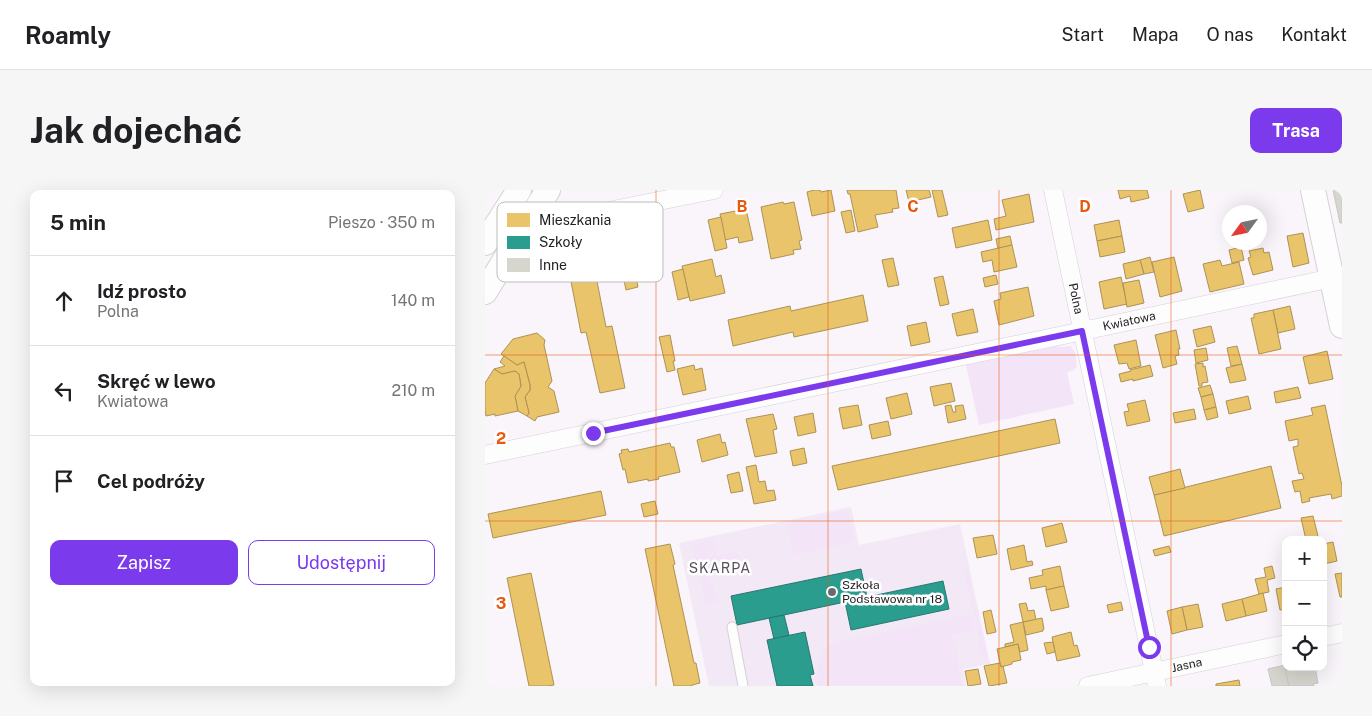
<!DOCTYPE html>
<html lang="pl">
<head>
<meta charset="utf-8">
<style>
	:root { --surface:#fff; --page:#f6f6f6; --text:#202124; --muted:#757577; --line:#e0e0e0; --accent:#7c3aed }
	body { margin:0; font-family:"Public Sans",sans-serif; background:var(--page); color:var(--text) }
	.controls { position:absolute; right:15px; bottom:15px; display:grid; overflow:hidden; border-radius:10px; box-shadow:0 5px 20px #0002 }
	.controls button { width:45px; height:45px; display:grid; place-items:center; padding:0; border:0; border-bottom:1px solid var(--line); background:var(--surface); color:var(--text); font:25px sans-serif }
	.compass { position:absolute; left:737px; top:15px; width:45px; height:45px; border-radius:50%; background:var(--surface); box-shadow:0 5px 20px #0002; rotate:237deg }
	.stop { position:absolute; width:15px; height:15px; margin:-11px; border:4px solid #7c3aed; border-radius:50%; background:#fff }
	.stop.end { background:#7c3aed; border-color:#fff; box-shadow:0 1px 5px #0008 }
	.list { margin:0; padding:0; list-style:none }
	h2 { display:flex; justify-content:space-between; align-items:center; height:65px; margin:0; padding:0 20px; font-size:21px }
	h2 small { font-size:16px; font-weight:400; color:var(--muted) }
	.list li { display:grid; grid-template-columns:32px 1fr auto; gap:15px; align-items:center; box-sizing:border-box; height:90px; padding:0 20px; border-top:1px solid var(--line) }
	.list b { display:block; font-size:19px; white-space:nowrap }
	.list p { margin:0; font-size:16px; white-space:nowrap; color:var(--muted) }
	.list em { font-size:16px; font-style:normal; color:var(--muted) }
	.actions { display:flex; gap:10px; padding:15px 20px }
	.actions a { flex:1; padding:11px 0; border:1px solid var(--accent); border-radius:10px; text-align:center; font-size:18px; color:var(--accent) }
	.actions .main { background:var(--accent); color:#fff }
	.icon { flex:none; width:28px; height:28px; fill:none; stroke:currentColor; stroke-width:2; stroke-linecap:round; stroke-linejoin:round }
	.map { position:relative; flex:none; width:857px; height:496px; overflow:hidden; border-radius:10px }
	header { display:flex; align-items:center; gap:30px; box-sizing:border-box; height:70px; padding:0 25px; background:var(--surface); border-bottom:1px solid var(--line) }
	header strong { font-size:24px }
	nav { display:flex; gap:28px; margin-inline-start:auto; font-size:18px }
	.intro { display:flex; align-items:center; justify-content:space-between; box-sizing:border-box; height:120px; padding:0 30px }
	h1 { margin:0; font-size:35px }
	.button { padding:12px 22px; border-radius:10px; background:var(--accent); color:#fff; font-size:18px; font-weight:700 }
	main { display:flex; gap:30px; padding:0 30px }
	aside { flex:1; background:var(--surface); border-radius:10px; box-shadow:0 5px 20px #0002 }
	.map>svg:first-child { display:block }
	.built { fill:#f3e8f6 }
	.green { fill:#f4e4f7 }
	.homes { fill:#e9c46a; stroke:#ad9255 }
	.schools { fill:#2a9d8f; stroke:#28776f }
	.building { fill:#d6d6cf; stroke:#c8c6c7 }
	.lines { fill:none; stroke-linecap:round; stroke-linejoin:round }
	.lane-casing { stroke:#d5d1d6; stroke-width:11 }
	.street-casing { stroke:#d5d1d6; stroke-width:19 }
	.secondary-casing { stroke:#d5d1d6; stroke-width:26 }
	.lane { stroke:#fefdfe; stroke-width:9 }
	.street { stroke:#fefdfe; stroke-width:18 }
	.secondary { stroke:#fefdfe; stroke-width:24 }
	.route { stroke:#7c3aed; stroke-width:6 }
	.grid { fill:none; stroke:#e8590c; stroke-width:1; stroke-opacity:0.55 }
	.poi-dot { fill:#6e696f; stroke:#fff; stroke-width:2 }
	.labels { text-anchor:middle; dominant-baseline:central; stroke-width:5; stroke-linejoin:round; paint-order:stroke }
	.street-label { font-size:12px; fill:#221e23; stroke:#fff }
	.poi-label { font-size:12px; fill:#221e23; stroke:#fff; text-anchor:start }
	.neighbourhood-label { font-size:14px; letter-spacing:1px; fill:#584f5a; stroke:#fff }
	.key { fill:#fff; stroke:#bdbcbd; stroke-width:1 }
	.key-label { font-size:14px; fill:#221e23 }
	.grid-label { font-size:16px; text-anchor:middle; font-weight:bold; fill:#e8590c; stroke:#fff; stroke-width:5; stroke-linejoin:round; paint-order:stroke }
</style>
</head>
<body>
<header>
<strong>Roamly</strong>
<nav><a>Start</a><a>Mapa</a><a>O nas</a><a>Kontakt</a></nav>
</header>
<div class="intro"><h1>Jak dojechać</h1><a class="button">Trasa</a></div>
<main>
<aside>
<h2>5 min<small>Pieszo · 350 m</small></h2>
<ul class="list">
<li><svg class="icon" aria-label="ahead" viewBox="0 0 24 24"><path d="M12 20V5M6 11l6-6 6 6"/></svg><div><b>Idź prosto</b><p>Polna</p></div><em>140 m</em></li>
<li><svg class="icon" aria-label="left" viewBox="0 0 24 24"><path d="M17 20v-9H6M10 6l-5 5 5 5"/></svg><div><b>Skręć w lewo</b><p>Kwiatowa</p></div><em>210 m</em></li>
<li><svg class="icon" aria-label="arrive" viewBox="0 0 24 24"><path d="M6 21V4h12l-3 4 3 4H6"/></svg><div><b>Cel podróży</b></div></li>
</ul>
<div class="actions"><a class="main">Zapisz</a><a>Udostępnij</a></div>
</aside>
<div class="map">
<svg width="857" height="496" viewBox="0 0 857 496">
	<rect width="100%" height="100%" fill="#faf4fb"/>
	<polygon class="built" points="366,317 374,355 475,334 505,474 478,479 481,496 224,496 194,353"/>
	<g class="green">
		<polygon points="572,156 573,157 586,156 590,162 592,176 589,180 582,182 589,214 494,235 481,175"/>
		<polygon points="363,320 370,351 309,365 302,334"/>
		<polygon points="228,349 232,366 253,362 257,377 221,385 224,396 228,395 232,412 221,414 207,354"/>
		<polygon points="483,380 498,448 499,449 503,467 496,468 493,450 494,449 479,381"/>
		<path d="M486 424 490 440 465 445 472 458 473 477 477 496H333C330 478 333 462 350 452Z"/>
	</g>
	<g class="homes">
		<polygon points="329,0 335,0 336,2 346,0 350,21 327,26 322,2"/>
		<polygon points="362,0 411,0 414,18 407,19 408,22 390,25 393,37 373,42 365,4 363,4"/>
		<polygon points="421,0 444,0 446,7 424,12"/>
		<polygon points="447,0 457,0 463,25 453,27"/>
		<polygon points="633,0 662,0 664,8 646,12 645,6 635,9"/>
		<polygon points="715,0 719,18 703,22 698,4"/>
		<polygon points="544,4 549,32 511,40 509,29 521,26 517,10"/>
		<polygon points="298,12 299,14 309,12 317,50 314,51 316,59 308,60 309,64 286,69 276,17"/>
		<polygon points="261,19 268,50 254,53 253,47 240,50 235,24"/>
		<polygon points="366,20 370,41 361,43 356,22"/>
		<polygon points="236,27 242,58 230,61 223,30"/>
		<polygon points="503,30 507,50 471,58 467,38"/>
		<polygon points="634,30 637,46 612,51 609,35"/>
		<polygon points="818,43 824,73 808,77 802,46"/>
		<polygon points="525,46 527,55 513,59 511,49"/>
		<polygon points="637,46 640,62 615,67 612,51"/>
		<polygon points="527,55 532,77 509,82 507,70 498,72 496,62"/>
		<polygon points="756,57 759,70 747,73 744,60"/>
		<polygon points="778,58 779,63 784,62 788,80 768,85 763,68 766,67 764,61"/>
		<polygon points="665,67 669,82 659,84 655,70"/>
		<polygon points="689,67 697,101 675,107 667,72"/>
		<polygon points="408,68 414,95 403,97 397,70"/>
		<polygon points="227,69 231,87 236,85 240,103 205,111 197,76"/>
		<polygon points="655,70 659,84 641,89 638,74"/>
		<polygon points="735,70 737,76 754,72 759,94 725,102 718,74"/>
		<polygon points="148,73 153,97 141,100 136,76"/>
		<polygon points="109,76 121,137 127,136 140,198 115,203 101,142 96,143 84,81"/>
		<polygon points="198,79 204,107 193,110 187,82"/>
		<polygon points="511,85 513,94 500,97 498,88"/>
		<polygon points="458,86 464,114 455,116 449,88"/>
		<polygon points="636,87 642,114 619,119 614,92"/>
		<polygon points="654,90 659,113 642,117 638,93"/>
		<polygon points="543,97 549,126 514,135 509,111 516,109 515,103"/>
		<polygon points="378,105 383,131 309,147 308,142 248,156 243,130 305,116 306,121"/>
		<polygon points="805,116 810,139 793,143 788,120"/>
		<polygon points="488,119 493,142 472,146 467,124"/>
		<polygon points="788,120 796,159 774,164 766,128 769,128 769,124"/>
		<polygon points="441,132 445,152 426,156 422,136"/>
		<polygon points="726,136 730,152 712,157 708,140"/>
		<polygon points="691,140 695,159 693,159 694,165 690,166 692,174 678,178 670,145"/>
		<polygon points="52,143 60,150 59,155 67,191 63,197 69,201 74,222 52,227 50,231 42,226 44,223 40,207 45,200 45,195 39,172 32,175 16,164 28,149"/>
		<polygon points="185,145 190,171 188,171 190,180 182,182 174,147"/>
		<polygon points="651,150 656,176 644,179 642,173 634,174 629,155"/>
		<polygon points="752,156 757,174 746,176 742,158"/>
		<polygon points="721,158 723,170 711,173 709,160"/>
		<polygon points="842,161 848,189 824,194 818,167"/>
		<polygon points="19,166 32,175 39,172 45,195 45,200 40,207 44,223 42,226 33,221 30,206 36,196 34,184 30,181 17,184 9,179 20,176 15,172"/>
		<polygon points="718,173 718,177 720,176 723,192 717,193 717,196 714,196 710,174"/>
		<polygon points="757,174 761,190 745,193 741,178"/>
		<polygon points="209,175 210,180 217,178 221,200 198,205 192,179"/>
		<polygon points="665,175 668,186 648,191 648,189 636,192 634,184 646,181 645,180"/>
		<polygon points="9,179 17,184 30,181 34,184 36,196 30,206 33,221 10,226 10,224 1,226 0,220 0,193"/>
		<polygon points="466,193 470,211 449,216 445,197"/>
		<polygon points="725,195 728,204 716,207 713,198"/>
		<polygon points="813,197 816,208 791,213 789,202"/>
		<polygon points="422,203 427,224 406,229 401,208"/>
		<polygon points="728,204 731,217 719,220 716,207"/>
		<polygon points="763,206 766,219 744,224 741,211"/>
		<polygon points="660,210 665,231 642,236 639,222 644,221 642,214"/>
		<polygon points="373,215 377,235 358,239 354,218"/>
		<polygon points="466,215 468,222 471,222 470,216 478,215 481,229 463,233 460,216"/>
		<polygon points="840,215 857,296 857,306 847,309 846,304 824,308 825,311 817,313 815,301 810,302 807,291 819,289 817,283 814,284 808,257 813,256 813,249 804,251 800,231 828,225 826,218"/>
		<polygon points="731,217 733,227 722,230 719,220"/>
		<polygon points="709,219 711,229 690,233 688,223"/>
		<polygon points="328,223 331,242 313,246 309,227"/>
		<polygon points="288,224 292,239 288,240 292,263 270,267 261,229"/>
		<polygon points="570,229 575,253 353,300 347,276"/>
		<polygon points="403,231 406,245 387,249 384,235"/>
		<polygon points="235,244 237,253 240,252 243,265 217,272 212,250"/>
		<polygon points="185,253 186,257 189,257 195,282 173,287 174,289 163,291 163,289 143,293 140,279 138,280 134,264 137,263 136,260 143,259 144,262"/>
		<polygon points="319,258 322,273 308,276 305,261"/>
		<polygon points="271,275 274,292 280,291 282,301 289,300 291,310 269,314 261,277"/>
		<polygon points="786,276 796,318 679,346 669,305"/>
		<polygon points="695,279 700,298 669,305 664,287"/>
		<polygon points="254,282 258,301 246,303 242,285"/>
		<polygon points="116,301 121,325 8,348 3,324"/>
		<polygon points="170,311 173,324 159,327 156,314"/>
		<polygon points="828,326 834,350 821,350 816,328"/>
		<polygon points="577,333 582,352 561,357 557,338"/>
		<polygon points="508,345 512,364 492,368 488,348"/>
		<polygon points="848,352 852,371 839,374 838,354"/>
		<polygon points="185,354 190,374 188,375 209,473 211,473 215,493 207,495 207,496 189,496 160,359"/>
		<polygon points="539,355 542,372 547,371 548,375 526,380 522,359"/>
		<polygon points="684,356 686,362 670,366 668,360"/>
		<polygon points="575,376 579,396 561,400 561,396 546,399 544,388 558,385 557,380"/>
		<polygon points="787,376 790,388 782,390 784,402 774,404 770,389 781,387 779,378"/>
		<polygon points="46,383 69,495 63,496 44,496 22,388"/>
		<polygon points="857,383 857,407 855,407 850,384"/>
		<polygon points="579,396 584,417 566,421 561,400"/>
		<polygon points="801,397 801,419 795,420 791,399"/>
		<polygon points="778,403 782,421 761,426 757,409"/>
		<polygon points="757,409 761,426 741,431 737,414"/>
		<polygon points="636,412 638,420 624,423 622,415"/>
		<polygon points="541,413 543,421 549,420 551,430 538,432 534,414"/>
		<polygon points="713,414 718,437 702,440 697,417"/>
		<polygon points="697,417 702,440 687,444 682,421"/>
		<polygon points="506,420 511,442 502,444 498,422"/>
		<polygon points="557,428 559,439 558,439 558,441 541,445 538,432"/>
		<polygon points="538,432 543,460 535,462 533,454 520,457 520,454 529,452 525,435"/>
		<polygon points="586,442 589,456 592,455 595,466 572,471 567,447"/>
		<polygon points="568,452 570,462 562,464 559,453"/>
		<polygon points="533,454 536,470 527,472 527,474 516,477 512,459"/>
		<polygon points="515,473 516,477 518,476 522,493 504,496 499,476"/>
		<polygon points="493,479 496,494 483,496 480,481"/>
		<polygon points="754,490 755,496 731,496 731,494"/>
	</g>
	<g class="schools">
		<polygon points="376,379 382,407 458,391 464,419 366,440 360,412 252,435 246,406"/>
		<polygon points="299,425 304,445 289,449 284,428"/>
		<polygon points="320,442 329,484 325,485 328,496 292,496 282,450"/>
	</g>
	<g class="building">
		<polygon points="848,0 857,0 857,33 855,33"/>
		<polygon points="800,475 804,496 787,496 783,479"/>
		<polygon points="809,477 830,477 833,493 828,494 829,496 804,496 800,479"/>
	</g>
	<g class="lines">
		<defs>
			<polyline id="lane" points="247,437 258,496"/>
			<g id="street">
				<path id="s1" d="M568 0 672 496"/>
				<polyline points="38,38 229,0"/>
				<path id="s2" d="M0 265 574 146 847 88"/>
				<polyline points="838,447 857,443"/>
				<path id="s3" d="M603 496 801 454"/>
			</g>
			<g id="secondary">
				<polyline points="828,0 857,136"/>
				<polyline points="0,53 34,0"/>
				<polyline points="0,102 63,0"/>
			</g>
		</defs>
		<use href="#lane" class="lane-casing"/>
		<use href="#street" class="street-casing"/>
		<use href="#secondary" class="secondary-casing"/>
		<use href="#lane" class="lane"/>
		<use href="#street" class="street"/>
		<use href="#secondary" class="secondary"/>
	</g>
	<g class="lines">
		<polyline class="route" points="108,243 597,141 664,457"/>
	</g>
	<path class="grid" d="M171 0V496M343 0V496M514 0V496M686 0V496M0 165H857M0 331H857"/>
	<circle class="poi-dot" cx="347" cy="402" r="5"/>
	<g class="labels">
		<g class="street-label">
			<text stroke="none"><textPath href="#s1" startOffset="111">Polna</textPath></text>
			<text stroke="none"><textPath href="#s2" startOffset="658">Kwiatowa</textPath></text>
			<text stroke="none"><textPath href="#s3" startOffset="101">Jasna</textPath></text>
		</g>
		<g class="poi-label">
			<text x="357" y="395">Szkoła<tspan x="357" dy="14">Podstawowa nr 18</tspan></text>
		</g>
		<g class="neighbourhood-label">
			<text x="235" y="378">SKARPA</text>
		</g>
	</g>
	<rect x="12" y="12" width="166" height="80" rx="8" class="key"/>
	<rect x="22" y="23" width="23" height="14" fill="#e9c46a"/>
	<rect x="22" y="46" width="23" height="13" fill="#2a9d8f"/>
	<rect x="22" y="68" width="23" height="14" fill="#d6d6cf"/>
	<g class="key-label">
		<text x="54" y="35">Mieszkania</text>
		<text x="54" y="57">Szkoły</text>
		<text x="54" y="80">Inne</text>
	</g>
	<g class="grid-label">
		<text x="257" y="22">B</text>
		<text x="428" y="22">C</text>
		<text x="600" y="22">D</text>
		<text x="16" y="254">2</text>
		<text x="16" y="419">3</text>
	</g>
</svg>
<div class="controls">
<button>+</button>
<button>−</button>
<button><svg class="icon" aria-label="locate" viewBox="0 0 24 24"><circle cx="12" cy="12" r="6"/><path d="M12 2v4M12 18v4M2 12h4M18 12h4"/></svg></button>
</div>
<svg class="compass" viewBox="-18 -18 36 36"><path d="M0-13l5 13h-10z" fill="#e53935"/><path d="M0 13l5-13h-10z" fill="#757577"/></svg>
<div class="stop" style="left:664px;top:457px"></div>
<div class="stop end" style="left:108px;top:243px"></div>
</div>
</main>
</body>
</html>
